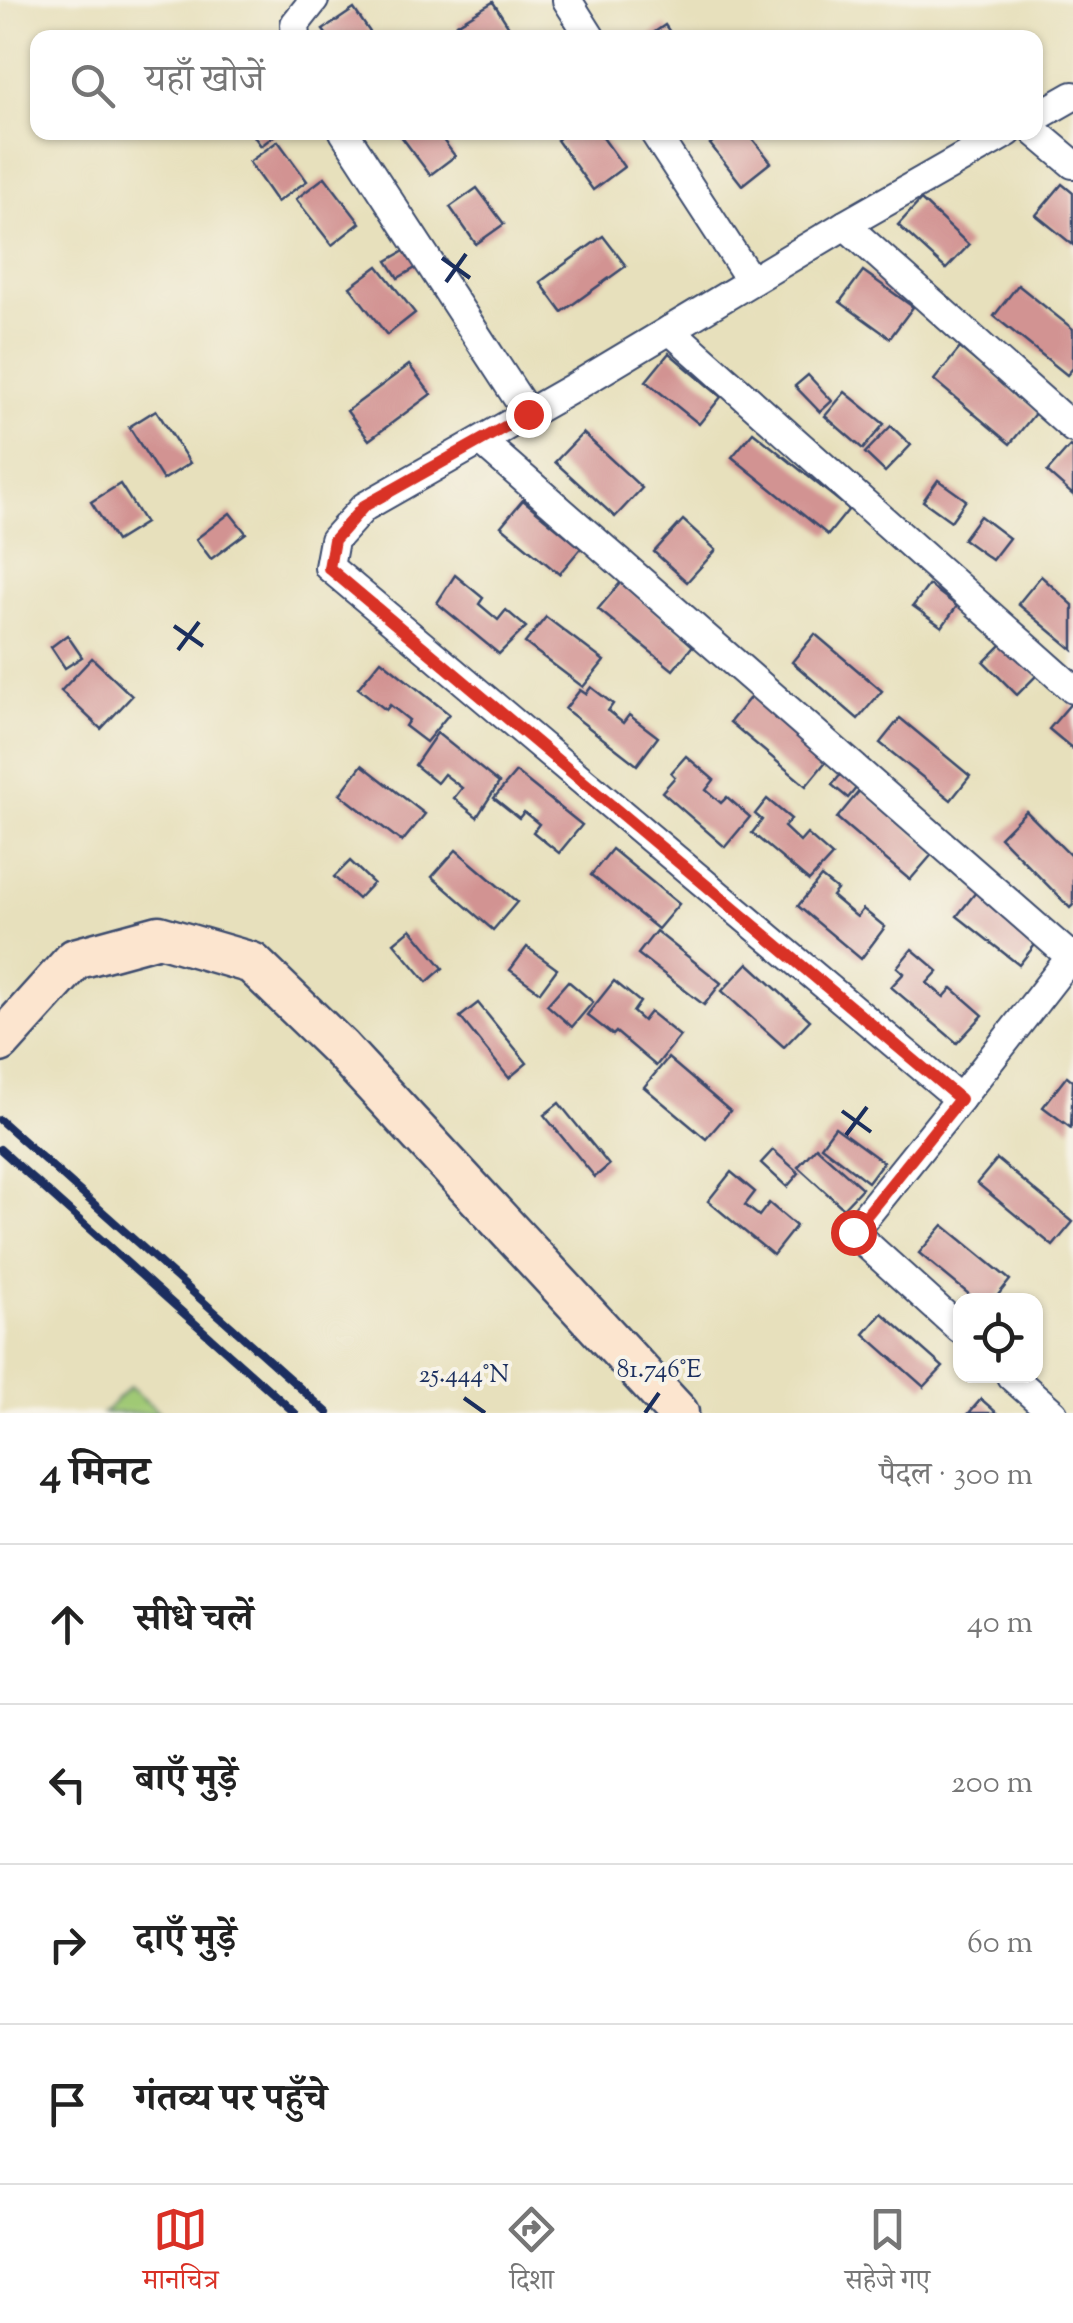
<!DOCTYPE html>
<html lang="hi">
<head>
<meta charset="utf-8">
<style>
	:root { --surface:#fff; --page:#f6f6f6; --text:#222; --muted:#767676; --line:#e0e0e0; --accent:#d93025 }
	body { margin:0; font-family:"Sorts Mill Goudy","Noto Serif Devanagari",serif; background:var(--page); color:var(--text) }
	.controls { position:absolute; right:30px; bottom:30px; display:grid; overflow:hidden; border-radius:20px; box-shadow:0 2px 8px #0004 }
	.controls button { width:90px; height:90px; display:grid; place-items:center; padding:0; border:0; border-bottom:2px solid var(--line); background:var(--surface); color:var(--text); font:50px sans-serif }
	.stop { position:absolute; width:30px; height:30px; margin:-22px; border:8px solid #d93025; border-radius:50%; background:#fff }
	.stop.end { background:#d93025; border-color:#fff; box-shadow:0 2px 10px #0008 }
	.list { margin:0; padding:0; list-style:none }
	h2 { display:flex; justify-content:space-between; align-items:center; height:130px; margin:0; padding:0 40px; font-size:42px }
	h2 small { font-size:32px; font-weight:400; color:var(--muted) }
	.list li { display:grid; grid-template-columns:65px 1fr auto; gap:30px; align-items:center; box-sizing:border-box; height:160px; padding:0 40px; border-top:2px solid var(--line) }
	.list b { display:block; font-size:38px; white-space:nowrap }
	.list em { font-size:32px; font-style:normal; color:var(--muted) }
	.icon { flex:none; width:55px; height:55px; fill:none; stroke:currentColor; stroke-width:2; stroke-linecap:round; stroke-linejoin:round }
	.map { position:relative; flex:none; width:1073px; height:1413px; overflow:hidden }
	.search { position:absolute; background:var(--surface); box-shadow:0 2px 8px #0004; left:30px; right:30px; top:30px; height:110px; display:flex; align-items:center; gap:25px; box-sizing:border-box; padding:0 35px; border-radius:20px; color:var(--muted); font-size:38px }
	.sheet { height:770px; background:var(--surface) }
	nav { display:flex; justify-content:space-around; align-items:center; box-sizing:border-box; height:140px; border-top:2px solid var(--line); background:var(--surface); font-size:28px; color:var(--muted) }
	nav a { display:grid; justify-items:center; gap:5px }
	nav .on { color:var(--accent) }
	.map>svg:first-child { display:block }
	.green { fill:#a0c975; stroke:#5e7c6a; stroke-width:2.5 }
	.building { fill:#d29392 }
	.lines { fill:none; stroke-linecap:round; stroke-linejoin:round }
	.street-casing { stroke:#3a4a6c; stroke-width:32 }
	.secondary-casing { stroke:#3a4a6c; stroke-width:45 }
	.street { stroke:#fff; stroke-width:28 }
	.secondary { stroke:#fce5cf; stroke-width:40 }
	.rail { stroke:#1b2f5e; stroke-width:8 }
	.route { stroke:#d93025; stroke-width:12 }
	.ticks { fill:none; stroke:#1b2f5e; stroke-width:4 }
	.ticks-label { font-size:25px; text-anchor:middle; fill:#1b2f5e; stroke:#f7f3e8; stroke-width:8; stroke-linejoin:round; paint-order:stroke }
</style>
</head>
<body>
<div class="map">
<svg width="1073" height="1413" viewBox="0 0 1073 1413">
	<rect width="100%" height="100%" fill="#f7f3e8"/>
	<filter id="ink" filterUnits="userSpaceOnUse"><feTurbulence type="fractalNoise" baseFrequency=".01" numOctaves="2"/><feDisplacementMap in="SourceGraphic" scale="20" xChannelSelector="R" yChannelSelector="G"/><feConvolveMatrix kernelMatrix="1 2 1 2 8 2 1 2 1" color-interpolation-filters="sRGB"/></filter>
	<filter id="wash" filterUnits="userSpaceOnUse"><feTurbulence type="fractalNoise" baseFrequency=".0048" numOctaves="4" result="noise"/><feDisplacementMap in="SourceGraphic" scale="40" xChannelSelector="R" yChannelSelector="G"/><feGaussianBlur stdDeviation="2.25" result="paint"/><feColorMatrix in="noise" values="0 0 0 0 0 0 0 0 0 0 0 0 0 0 0 0 0 1.4 0 .05"/><feComposite in="paint" operator="in"/></filter>
	<g filter="url(#wash)">
		<rect width="100%" height="100%" fill="#e7e0bc"/>
		<polygon class="green" points="130,1387 160,1413 103,1413"/>
		<g id="blocks">
			<g class="building">
				<polygon points="493,2 516,38 466,38 457,24"/>
				<polygon points="354,9 374,38 329,38 323,30"/>
				<polygon points="665,25 674,38 646,38"/>
				<polygon points="251,132 279,132 261,146"/>
				<polygon points="405,132 437,132 455,156 430,175 401,136"/>
				<polygon points="567,132 599,132 624,167 593,190 557,140"/>
				<polygon points="725,132 747,132 771,162 742,185 710,144"/>
				<polygon points="278,141 307,181 277,202 249,162"/>
				<polygon points="325,177 360,223 332,245 296,199"/>
				<polygon points="1062,184 1073,193 1073,245 1036,215"/>
				<polygon points="477,188 504,224 476,244 450,207"/>
				<polygon points="921,200 969,245 946,269 898,225"/>
				<polygon points="603,236 626,266 562,312 540,282"/>
				<polygon points="413,246 424,263 398,278 387,261"/>
				<polygon points="378,266 415,313 387,335 350,287"/>
				<polygon points="863,271 913,307 890,338 840,302"/>
				<polygon points="1018,285 1073,329 1073,368 1067,375 994,316"/>
				<polygon points="960,348 1037,411 1010,444 934,380"/>
				<polygon points="669,353 721,397 699,424 646,381"/>
				<polygon points="409,365 431,394 369,440 347,411"/>
				<polygon points="808,375 832,401 820,412 795,386"/>
				<polygon points="845,392 884,424 863,449 825,416"/>
				<polygon points="156,410 190,463 163,480 129,427"/>
				<polygon points="891,426 911,445 885,472 865,453"/>
				<polygon points="753,432 849,509 828,535 732,457"/>
				<polygon points="583,433 642,488 615,517 555,462"/>
				<polygon points="1070,446 1073,449 1073,495 1047,472"/>
				<polygon points="938,480 966,500 951,521 923,501"/>
				<polygon points="120,484 145,523 116,541 91,502"/>
				<polygon points="523,500 581,548 559,574 501,526"/>
				<polygon points="230,513 246,533 211,559 196,539"/>
				<polygon points="980,516 1009,538 992,560 963,539"/>
				<polygon points="683,520 716,550 687,582 654,552"/>
				<polygon points="455,575 483,598 479,604 498,620 506,610 526,627 499,654 437,603"/>
				<polygon points="1041,576 1073,605 1073,650 1018,604"/>
				<polygon points="621,582 695,643 673,670 598,609"/>
				<polygon points="929,585 957,606 942,627 913,606"/>
				<polygon points="546,617 604,661 583,687 525,643"/>
				<polygon points="815,634 882,691 858,719 792,662"/>
				<polygon points="67,635 82,657 65,668 51,647"/>
				<polygon points="1004,642 1037,675 1017,695 984,662"/>
				<polygon points="92,658 132,696 101,729 61,691"/>
				<polygon points="381,660 449,714 426,742 405,726 409,720 390,705 386,710 358,688"/>
				<polygon points="591,687 613,704 608,711 623,723 629,715 658,737 637,765 565,709 580,690 586,694"/>
				<polygon points="752,695 828,759 806,786 730,722"/>
				<polygon points="1073,701 1073,749 1049,729"/>
				<polygon points="900,718 970,776 951,800 880,743"/>
				<polygon points="437,733 499,783 477,817 454,798 462,788 444,774 437,783 415,765"/>
				<polygon points="686,756 714,780 706,790 721,803 727,797 750,817 725,847 662,792 675,777 671,773"/>
				<polygon points="362,765 425,814 402,842 340,794"/>
				<polygon points="516,772 582,825 559,853 533,832 539,824 524,812 519,818 494,798"/>
				<polygon points="842,773 857,787 848,798 832,785"/>
				<polygon points="861,789 935,851 910,880 837,818"/>
				<polygon points="767,799 791,819 784,827 800,842 807,834 832,856 809,881 752,833 762,820 755,814"/>
				<polygon points="1026,811 1073,858 1073,905 1070,908 1000,837"/>
				<polygon points="612,849 679,904 658,929 591,875"/>
				<polygon points="456,850 517,902 493,930 432,877"/>
				<polygon points="350,861 373,883 358,899 334,877"/>
				<polygon points="821,877 837,890 832,896 857,917 863,909 885,927 861,959 798,906"/>
				<polygon points="980,887 1042,936 1019,965 957,916"/>
				<polygon points="411,929 443,968 427,982 394,943"/>
				<polygon points="656,931 721,983 704,1005 638,954"/>
				<polygon points="527,947 557,969 540,992 510,970"/>
				<polygon points="912,949 938,971 927,983 944,997 952,988 983,1015 957,1043 891,987 904,973 897,967"/>
				<polygon points="748,963 810,1020 784,1047 722,991"/>
				<polygon points="568,981 593,1002 572,1027 547,1005"/>
				<polygon points="614,981 640,1002 633,1012 643,1021 650,1012 680,1036 656,1066 616,1032 613,1035 587,1015"/>
				<polygon points="478,1003 527,1063 509,1078 460,1017"/>
				<polygon points="668,1058 730,1111 706,1139 644,1087"/>
				<polygon points="1067,1076 1073,1081 1071,1128 1043,1107"/>
				<polygon points="559,1103 609,1165 595,1177 544,1115"/>
				<polygon points="835,1127 883,1162 868,1182 821,1146"/>
				<polygon points="816,1147 862,1188 843,1208 798,1167"/>
				<polygon points="773,1150 799,1173 787,1187 761,1163"/>
				<polygon points="997,1159 1073,1222 1053,1246 977,1183"/>
				<polygon points="731,1172 755,1192 745,1205 759,1216 769,1203 796,1226 773,1255 708,1201"/>
				<polygon points="943,1225 1010,1280 994,1300 976,1300 919,1253"/>
				<polygon points="882,1313 943,1367 924,1387 864,1334"/>
				<polygon points="981,1399 997,1413 969,1413"/>
			</g>
		</g>
	</g>
	<g filter="url(#ink)">
		<use href="#blocks" fill-opacity="0" stroke="#3a4a6c" stroke-width="2.5"/>
		<g class="lines">
			<defs>
				<g id="street">
					<polyline points="567,0 591,38"/>
					<polyline points="296,38 295,24 314,0"/>
					<polyline points="1036,117 1073,96"/>
					<polyline points="344,132 528,414"/>
					<polyline points="654,132 751,281"/>
					<polyline points="1008,132 845,225 573,388 364,507 334,540 329,567 960,1099 1073,954"/>
					<polyline points="1035,132 1073,164"/>
					<polyline points="845,225 1073,428"/>
					<polyline points="670,330 1073,689"/>
					<polyline points="481,441 1073,959"/>
					<polyline points="960,1099 853,1232 960,1329"/>
					<polyline points="1011,1376 1053,1413"/>
				</g>
				<polyline id="secondary" points="0,1042 75,959 159,936 252,963 341,1049 678,1413"/>
			</defs>
			<use href="#street" class="street-casing"/>
			<use href="#secondary" class="secondary-casing"/>
			<use href="#street" class="street"/>
			<use href="#secondary" class="secondary"/>
			<g class="rail">
				<polyline points="0,1120 328,1413"/>
				<polyline points="0,1149 295,1413"/>
			</g>
		</g>
	</g>
	<g class="lines" filter="url(#ink)">
		<polyline class="route" points="528,414 364,506 334,540 329,568 960,1099 853,1232"/>
	</g>
	<path class="ticks" d="M442 258 470 278M446 282 466 254M174 626 203 646M178 650 199 622M842 1111 871 1132M846 1135 867 1107M464 1398 485 1413M645 1413 659 1393"/>
	<g class="ticks-label">
		<text x="659" y="1377">81.746°E</text>
		<text x="464" y="1382">25.444°N</text>
	</g>
</svg>
<div class="controls">
<button><svg class="icon" aria-label="locate" viewBox="0 0 24 24"><circle cx="12" cy="12" r="6"/><path d="M12 2v4M12 18v4M2 12h4M18 12h4"/></svg></button>
</div>
<div class="stop" style="left:853px;top:1232px"></div>
<div class="stop end" style="left:528px;top:414px"></div>
<div class="search"><svg class="icon" aria-label="search" viewBox="0 0 24 24"><circle cx="10" cy="10" r="6"/><path d="M15 15l6 6"/></svg>यहाँ खोजें</div>
</div>
<section class="sheet">
<h2>4 मिनट<small>पैदल · 300 m</small></h2>
<ul class="list">
<li><svg class="icon" aria-label="ahead" viewBox="0 0 24 24"><path d="M12 20V5M6 11l6-6 6 6"/></svg><div><b>सीधे चलें</b></div><em>40 m</em></li>
<li><svg class="icon" aria-label="left" viewBox="0 0 24 24"><path d="M17 20v-9H6M10 6l-5 5 5 5"/></svg><div><b>बाएँ मुड़ें</b></div><em>200 m</em></li>
<li><svg class="icon" aria-label="right" viewBox="0 0 24 24"><path d="M7 20v-9h11M14 6l5 5-5 5"/></svg><div><b>दाएँ मुड़ें</b></div><em>60 m</em></li>
<li><svg class="icon" aria-label="arrive" viewBox="0 0 24 24"><path d="M6 21V4h12l-3 4 3 4H6"/></svg><div><b>गंतव्य पर पहुँचे</b></div></li>
</ul>
</section>
<nav>
<a class="on"><svg class="icon" aria-label="map" viewBox="0 0 24 24"><path d="M3 6l6-2 6 2 6-2v14l-6 2-6-2-6 2zM9 4v14M15 6v14"/></svg>मानचित्र</a>
<a><svg class="icon" aria-label="directions" viewBox="0 0 24 24"><path d="M12 3l9 9-9 9-9-9zM9 14v-3h6M13 9l2 2-2 2"/></svg>दिशा</a>
<a><svg class="icon" aria-label="saved" viewBox="0 0 24 24"><path d="M7 4h10v16l-5-4-5 4z"/></svg>सहेजे गए</a>
</nav>
</body>
</html>
